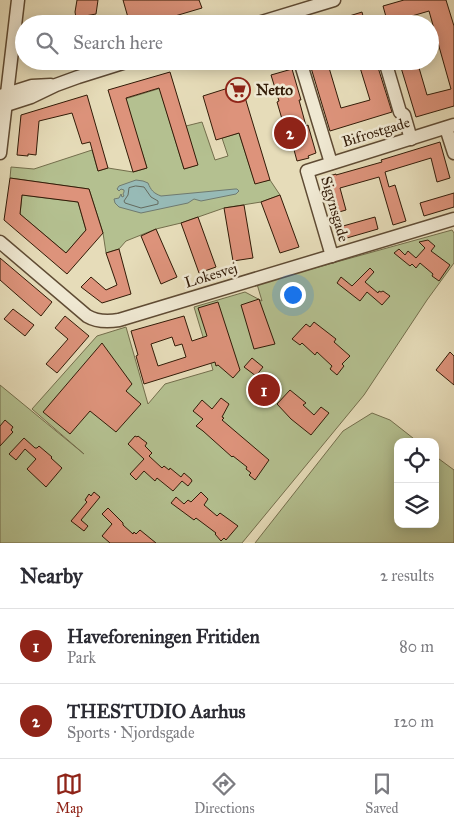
<!DOCTYPE html>
<html lang="en">
<head>
<meta charset="utf-8">
<style>
	:root { --surface:#fff; --page:#f7f7f7; --text:#2b2b33; --muted:#7c7c81; --line:#e1e1e2; --accent:#8f2418 }
	body { margin:0; font-family:"IM FELL Great Primer",serif; background:var(--page); color:var(--text) }
	.controls { position:absolute; right:15px; bottom:15px; display:grid; overflow:hidden; border-radius:10px; box-shadow:0 2px 12px #0003 }
	.controls button { width:45px; height:45px; display:grid; place-items:center; padding:0; border:0; border-bottom:1px solid var(--line); background:var(--surface); color:var(--text); font:25px sans-serif }
	.you { position:absolute; left:292px; top:294px; width:18px; height:18px; margin:-12px; border:4px solid #fff; border-radius:50%; background:#1a73e8; box-shadow:0 0 0 8px #1a73e833 }
	.badge { display:grid; place-items:center; width:32px; height:32px; border-radius:50%; background:var(--accent); color:#fff; font-size:16px; font-weight:700 }
	.pin { position:absolute; translate:-50% -50%; border:2px solid #fff; box-shadow:0 1px 5px #0006 }
	.list { margin:0; padding:0; list-style:none }
	h2 { display:flex; justify-content:space-between; align-items:center; height:65px; margin:0; padding:0 20px; font-size:21px }
	h2 small { font-size:16px; font-weight:400; color:var(--muted) }
	.list li { display:grid; grid-template-columns:32px 1fr auto; gap:15px; align-items:center; box-sizing:border-box; height:75px; padding:0 20px; border-top:1px solid var(--line) }
	.list b { display:block; font-size:19px; white-space:nowrap }
	.list p { margin:0; font-size:16px; white-space:nowrap; color:var(--muted) }
	.list em { font-size:16px; font-style:normal; color:var(--muted) }
	.icon { flex:none; width:28px; height:28px; fill:none; stroke:currentColor; stroke-width:2; stroke-linecap:round; stroke-linejoin:round }
	.map { position:relative; flex:none; width:454px; height:543px; overflow:hidden }
	.search { position:absolute; background:var(--surface); box-shadow:0 2px 12px #0003; left:15px; right:15px; top:15px; height:55px; display:flex; align-items:center; gap:12px; box-sizing:border-box; padding:0 18px; border-radius:28px; color:var(--muted); font-size:19px }
	.sheet { height:215px; background:var(--surface) }
	nav { display:flex; justify-content:space-around; align-items:center; box-sizing:border-box; height:70px; border-top:1px solid var(--line); background:var(--surface); font-size:14px; color:var(--muted) }
	nav a { display:grid; justify-items:center; gap:2px }
	nav .on { color:var(--accent) }
	.map>svg:first-child { display:block }
	.green { fill:#b4c090; stroke:#736e4c }
	.water { fill:#97bab6; stroke:#6f7a70 }
	.lines { fill:none; stroke-linecap:round; stroke-linejoin:round }
	.shore { stroke:#646a5e; stroke-width:1 }
	.building { fill:#dd937b; stroke:#321b07; fill-rule:evenodd }
	.minor-casing { stroke:#5f4b34; stroke-width:15 }
	.minor { stroke:#efe8d2; stroke-width:12 }
	.labels { text-anchor:middle; dominant-baseline:central; stroke-width:5; stroke-linejoin:round; paint-order:stroke }
	.poi-label { font-size:15px; font-weight:bold; fill:#321b07; stroke:#efe8d2; text-anchor:start }
	.street-label { font-size:15px; fill:#321b07; stroke:#efe8d2 }
</style>
</head>
<body>
<div class="map">
<svg width="454" height="543" viewBox="0 0 454 543">
	<rect width="100%" height="100%" fill="#e6dcb9"/>
	<filter id="stains"><feTurbulence type="fractalNoise" baseFrequency=".004" numOctaves="4"/><feColorMatrix values="0 0 0 0 .2 0 0 0 0 .09 0 0 0 0 .02 0 0 0 .5 -.17"/></filter>
	<radialGradient id="worn" r=".72"><stop offset=".6" stop-color="#630" stop-opacity="0"/><stop offset="1" stop-color="#630" stop-opacity=".3"/></radialGradient>
	<g class="green">
		<polygon points="161,88 161,93 184,169 197,165 186,126 202,122 215,160 228,156 222,138 239,133 255,183 270,180 280,195 261,202 224,208 181,223 156,229 126,241 119,249 106,253 103,233 89,189 10,178 11,167 34,169 92,150 98,171 108,168 133,172 147,168 125,99"/>
		<polygon points="22,195 78,202 86,230 66,253 20,214"/>
		<polygon points="452,230 454,233 454,263 427,300 364,395 242,543 0,543 0,385 84,454 32,409 97,336 126,327 148,404 165,384 213,370 194,307 245,292 262,301 257,284"/>
		<polygon points="372,413 390,420 418,442 398,442 398,524 435,524 435,456 454,470 454,543 255,543 343,431"/>
	</g>
	<path class="water" d="M136 180 143 181 148 183C151 190 153 193 161 196L235 189H237L239 191 236 194 201 201 194 199 188 203 141 213 119 207 115 203 114 199 119 198 121 194 122 197 124 196 123 194 124 192V190L121 189 119 191 117 189 119 186Z"/>
	<g class="lines">
		<polygon class="shore" points="136,186 144,187 151,197 158,201 158,204 141,208 125,203 124,201 128,195 129,188"/>
	</g>
	<g class="building">
		<polygon points="77,0 98,0 96,14 85,16 84,24 77,24 75,12"/>
		<polygon points="123,0 199,0 202,8 148,24 144,24 142,17 129,21"/>
		<polygon points="404,0 446,0 454,26 454,106 416,117 399,61 417,61 427,95 451,89 429,11 405,18 406,24 388,24 383,6"/>
		<polygon points="362,12 365,24 330,24 330,22"/>
		<polygon points="309,61 327,61 341,108 370,100 358,61 376,61 392,112 330,131"/>
		<polygon points="292,69 301,100 299,100 306,126 308,125 316,153 308,156 309,158 297,161 290,135 287,136 277,102 279,101 271,75"/>
		<polygon points="170,72 198,165 184,169 159,88 126,98 147,168 133,172 108,90"/>
		<polygon points="241,84 270,180 255,184 239,133 216,140 203,96"/>
		<polygon points="87,95 108,168 98,171 90,142 82,144 72,113 39,121 36,155 28,154 28,156 17,155 21,115"/>
		<polygon points="440,142 450,178 437,182 431,158 385,172 389,187 395,185 406,221 393,225 379,177 340,188 346,210 332,214 322,178 336,174 336,175 382,162 381,160"/>
		<path d="M10 178 89 189 103 233 67 274 4 220ZM22 195 78 202 86 230 66 253 20 214Z"/>
		<polygon points="454,193 454,207 424,216 420,203"/>
		<polygon points="280,195 299,247 280,253 261,202"/>
		<polygon points="244,205 253,258 233,261 224,208"/>
		<polygon points="198,217 216,267 199,273 181,223"/>
		<polygon points="375,217 378,229 340,240 336,228"/>
		<polygon points="156,229 177,277 161,284 141,236"/>
		<polygon points="428,240 435,246 431,251 450,265 439,281 432,276 433,274 420,263 416,268 412,264 410,266 394,253 399,249 405,255 408,251 416,258 425,248 419,242"/>
		<polygon points="119,249 131,294 102,303 81,287 91,277 106,290 117,285 106,253"/>
		<polygon points="0,258 52,302 41,316 0,280"/>
		<polygon points="370,268 374,272 365,282 378,293 379,291 381,292 383,291 390,296 382,305 367,292 360,301 337,283 341,277 352,286"/>
		<polygon points="259,299 275,344 254,349 241,305"/>
		<path d="M218 302 240 370 233 378 218 365 216 366 215 362 144 384 136 356 138 355 131 331 184 316 192 341 207 336 198 308ZM172 337 175 346 182 344 186 357 158 366 151 344Z"/>
		<polygon points="13,309 34,325 25,336 4,319"/>
		<polygon points="65,316 89,336 57,373 46,364 68,339 55,328"/>
		<polygon points="314,322 336,339 334,342 350,356 342,364 344,366 337,375 330,369 332,366 317,352 315,355 302,343 300,345 292,339 306,324 310,327"/>
		<polygon points="102,343 132,384 126,391 141,404 116,432 90,411 70,434 43,412"/>
		<polygon points="450,352 454,356 454,385 436,370"/>
		<polygon points="252,358 263,367 256,376 244,367"/>
		<polygon points="290,390 306,403 303,405 314,415 321,407 329,413 311,435 291,419 277,404"/>
		<polygon points="221,398 229,404 222,417 224,418 222,420 269,460 255,480 249,475 251,473 246,469 247,467 233,456 232,457 203,431 196,426 203,419 193,411 202,400 212,409"/>
		<polygon points="5,420 13,427 11,430 13,432 0,446 0,426"/>
		<polygon points="135,436 137,437 138,436 147,443 145,446 152,453 149,456 162,468 164,466 169,470 170,468 181,477 184,473 191,479 192,481 188,486 182,481 173,491 157,478 155,481 144,471 136,480 130,474 144,459 128,444"/>
		<polygon points="24,438 35,448 37,448 39,446 52,457 51,458 62,468 46,487 27,469 36,459 25,449 16,460 9,454"/>
		<polygon points="94,492 100,497 81,520 88,526 84,531 71,521 87,502 85,500 89,494 91,496"/>
		<polygon points="201,492 208,499 204,505 217,516 220,513 238,526 226,540 224,538 221,541 215,534 216,533 196,518 194,520 171,503 176,497 184,504 188,500 191,502"/>
		<polygon points="108,508 123,523 123,525 133,534 134,532 136,534 140,530 156,543 110,543 102,536 112,524 102,514"/>
	</g>
	<g class="lines">
		<defs>
			<g id="minor">
				<polyline points="255,24 334,0"/>
				<polyline points="300,61 331,163"/>
				<polyline points="385,61 400,112 404,115 411,139"/>
				<polyline points="0,96 32,86 51,85"/>
				<polyline points="0,107 31,97 56,85 78,77 129,61"/>
				<polyline points="446,128 454,153"/>
				<polyline points="0,153 18,0"/>
				<path d="M0 242 87 316C97 322 107 322 119 320L454 219"/>
				<polyline points="332,256 307,171 454,125"/>
			</g>
		</defs>
		<use href="#minor" class="minor-casing"/>
		<use href="#minor" class="minor"/>
	</g>
	<defs>
		<symbol id="supermarket-ring" viewBox="-11 -11 22 22"><circle r="9.5" fill="#efe8d2" stroke="#8f2418" stroke-width="1.5"/><path d="M-6-5.5h2.5l.6 2H6L4.5 2H-2.5L-4.4-4H-6ZM-1.5 3.2a1.3 1.3 0 1 0 .1 0ZM3 3.2a1.3 1.3 0 1 0 .1 0Z" fill="#8f2418"/></symbol>
	</defs>
	<g fill-rule="evenodd">
		<use href="#supermarket-ring" x="224" y="76" width="28" height="28"/>
	</g>
	<g class="labels">
		<g class="poi-label">
			<text x="256" y="90">Netto</text>
		</g>
		<g class="street-label">
			<text transform="translate(376 132) rotate(-17)">Bifrostgade</text>
			<text transform="translate(335 209) rotate(74)">Sigynsgade</text>
			<text transform="translate(211 275) rotate(-17)">Lokesvej</text>
		</g>
	</g>
	<rect width="100%" height="100%" filter="url(#stains)"/>
	<rect width="100%" height="100%" fill="url(#worn)"/>
</svg>
<div class="controls">
<button><svg class="icon" aria-label="locate" viewBox="0 0 24 24"><circle cx="12" cy="12" r="6"/><path d="M12 2v4M12 18v4M2 12h4M18 12h4"/></svg></button>
<button><svg class="icon" aria-label="layers" viewBox="0 0 24 24"><path d="M12 4l9 5-9 5-9-5zM3 14l9 5 9-5"/></svg></button>
</div>
<div class="you"></div>
<div class="pin badge" style="left:264px;top:390px">1</div>
<div class="pin badge" style="left:290px;top:133px">2</div>
<div class="search"><svg class="icon" aria-label="search" viewBox="0 0 24 24"><circle cx="10" cy="10" r="6"/><path d="M15 15l6 6"/></svg>Search here</div>
</div>
<section class="sheet">
<h2>Nearby<small>2 results</small></h2>
<ul class="list">
<li><span class="badge">1</span><div><b>Haveforeningen Fritiden</b><p>Park</p></div><em>80 m</em></li>
<li><span class="badge">2</span><div><b>THESTUDIO Aarhus</b><p>Sports · Njordsgade</p></div><em>120 m</em></li>
</ul>
</section>
<nav>
<a class="on"><svg class="icon" aria-label="map" viewBox="0 0 24 24"><path d="M3 6l6-2 6 2 6-2v14l-6 2-6-2-6 2zM9 4v14M15 6v14"/></svg>Map</a>
<a><svg class="icon" aria-label="directions" viewBox="0 0 24 24"><path d="M12 3l9 9-9 9-9-9zM9 14v-3h6M13 9l2 2-2 2"/></svg>Directions</a>
<a><svg class="icon" aria-label="saved" viewBox="0 0 24 24"><path d="M7 4h10v16l-5-4-5 4z"/></svg>Saved</a>
</nav>
</body>
</html>
